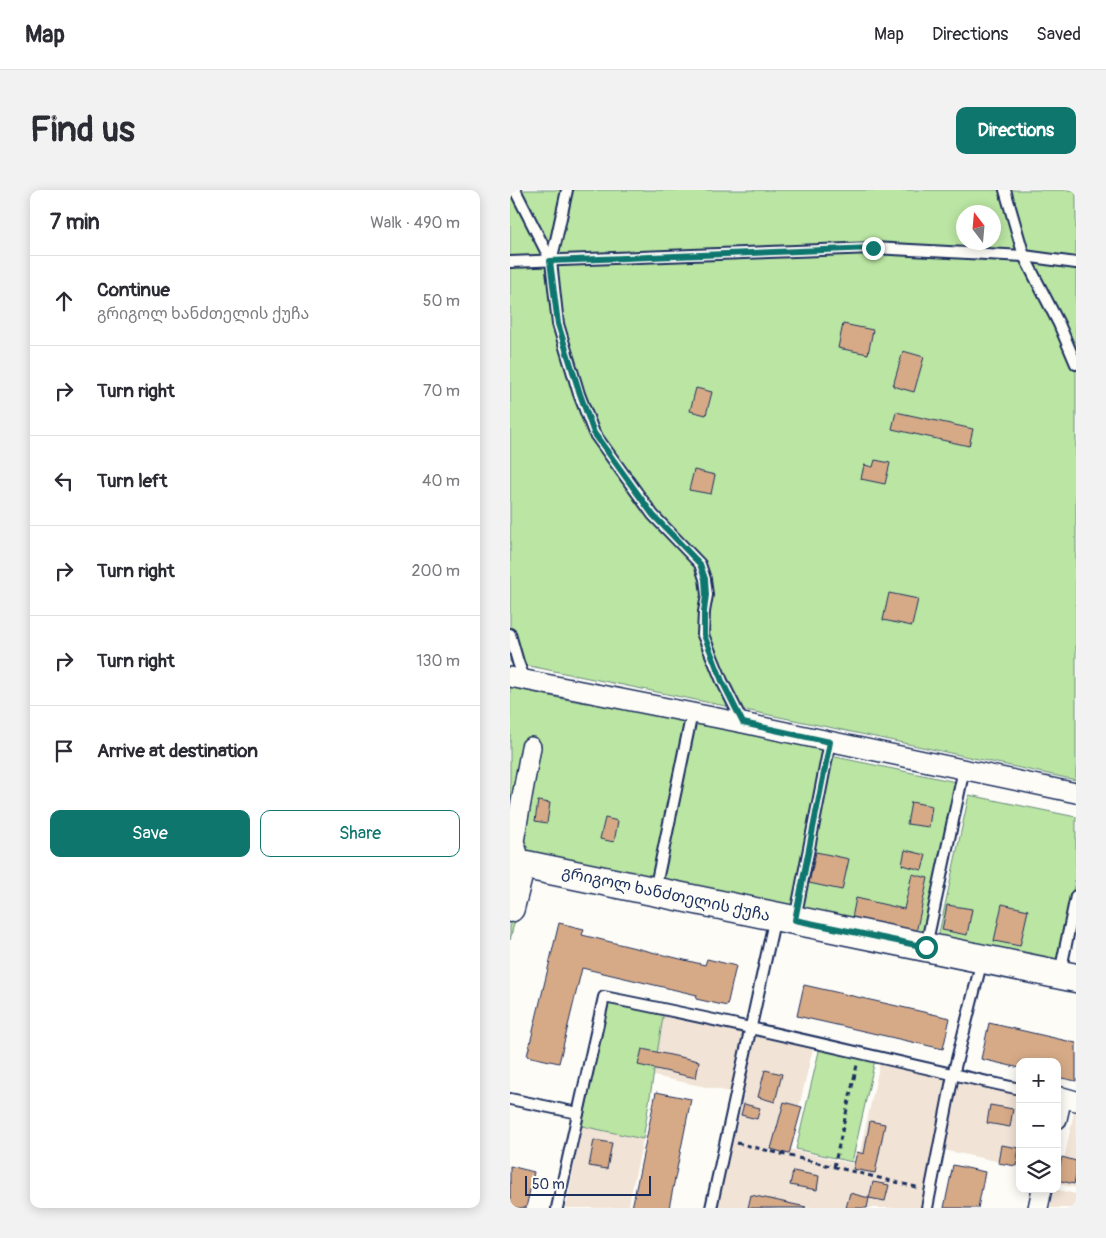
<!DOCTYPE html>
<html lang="en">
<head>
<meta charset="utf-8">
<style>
	:root { --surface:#fff; --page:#f2f2f3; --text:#2b2b33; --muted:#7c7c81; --line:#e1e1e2; --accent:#0f766e }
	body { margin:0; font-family:Pangolin,"Noto Sans Georgian",sans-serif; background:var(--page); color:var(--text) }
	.controls { position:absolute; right:15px; bottom:15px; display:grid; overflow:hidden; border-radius:10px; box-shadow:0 2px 12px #0003 }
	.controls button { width:45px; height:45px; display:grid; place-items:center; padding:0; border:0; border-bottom:1px solid var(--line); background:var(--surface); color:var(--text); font:25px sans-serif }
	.compass { position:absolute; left:446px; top:15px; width:45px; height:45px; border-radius:50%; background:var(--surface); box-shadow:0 2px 12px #0003; rotate:344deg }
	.scale { position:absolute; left:15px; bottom:12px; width:126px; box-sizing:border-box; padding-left:5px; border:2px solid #1b2f5e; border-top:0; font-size:14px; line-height:18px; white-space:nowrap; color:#1b2f5e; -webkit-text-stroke:4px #fdfcf7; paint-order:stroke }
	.stop { position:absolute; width:15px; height:15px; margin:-11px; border:4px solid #0f766e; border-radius:50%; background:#fff }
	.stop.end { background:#0f766e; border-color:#fff; box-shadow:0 1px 5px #0008 }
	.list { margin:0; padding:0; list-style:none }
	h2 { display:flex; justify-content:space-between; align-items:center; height:65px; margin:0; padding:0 20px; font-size:21px }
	h2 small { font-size:16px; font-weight:400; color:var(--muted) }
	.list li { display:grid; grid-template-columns:32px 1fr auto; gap:15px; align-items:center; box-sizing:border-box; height:90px; padding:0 20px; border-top:1px solid var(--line) }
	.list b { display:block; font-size:19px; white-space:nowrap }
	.list p { margin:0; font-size:16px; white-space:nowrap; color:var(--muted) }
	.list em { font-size:16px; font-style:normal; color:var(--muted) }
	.actions { display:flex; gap:10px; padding:15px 20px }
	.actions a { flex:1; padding:11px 0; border:1px solid var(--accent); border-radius:10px; text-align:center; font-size:18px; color:var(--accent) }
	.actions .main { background:var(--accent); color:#fff }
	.icon { flex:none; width:28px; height:28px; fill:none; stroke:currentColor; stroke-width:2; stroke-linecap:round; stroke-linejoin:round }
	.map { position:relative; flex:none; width:566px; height:1018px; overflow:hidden; border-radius:10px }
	header { display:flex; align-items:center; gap:30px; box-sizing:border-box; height:70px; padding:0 25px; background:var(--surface); border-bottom:1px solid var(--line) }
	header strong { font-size:24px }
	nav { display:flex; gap:28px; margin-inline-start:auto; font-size:18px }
	.intro { display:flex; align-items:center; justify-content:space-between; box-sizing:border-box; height:120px; padding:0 30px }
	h1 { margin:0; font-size:35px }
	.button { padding:12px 22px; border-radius:10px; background:var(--accent); color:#fff; font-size:18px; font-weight:700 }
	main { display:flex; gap:30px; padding:0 30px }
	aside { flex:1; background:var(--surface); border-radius:10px; box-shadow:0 2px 12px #0003 }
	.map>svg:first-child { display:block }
	.built { fill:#f1e3d5 }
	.green { fill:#bae5a2; stroke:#6a8a80; fill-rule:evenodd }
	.building { fill:#d6aa87; stroke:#1b2f5e }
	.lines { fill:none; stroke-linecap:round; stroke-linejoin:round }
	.lane-casing { stroke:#1b2f5e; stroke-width:14 }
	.street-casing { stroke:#1b2f5e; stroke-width:22 }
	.secondary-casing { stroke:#1b2f5e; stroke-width:31 }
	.path { stroke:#1b2f5e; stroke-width:3; stroke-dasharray:5 4; stroke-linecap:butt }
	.lane { stroke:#fdfcf7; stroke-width:10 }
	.street { stroke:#fdfcf7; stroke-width:19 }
	.secondary { stroke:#fdfcf7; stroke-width:28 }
	.route { stroke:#0f766e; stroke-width:6 }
	.labels { text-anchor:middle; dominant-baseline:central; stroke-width:4.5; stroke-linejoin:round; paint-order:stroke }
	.street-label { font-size:16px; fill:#1b2f5e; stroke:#fdfcf7 }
</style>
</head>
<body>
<header>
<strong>Map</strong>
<nav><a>Map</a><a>Directions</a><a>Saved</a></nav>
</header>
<div class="intro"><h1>Find us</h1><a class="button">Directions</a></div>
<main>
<aside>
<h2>7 min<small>Walk · 490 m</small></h2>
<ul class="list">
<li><svg class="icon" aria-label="ahead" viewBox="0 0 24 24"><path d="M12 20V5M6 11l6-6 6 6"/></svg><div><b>Continue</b><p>გრიგოლ ხანძთელის ქუჩა</p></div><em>50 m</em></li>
<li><svg class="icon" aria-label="right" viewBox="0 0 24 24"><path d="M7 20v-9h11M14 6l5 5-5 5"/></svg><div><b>Turn right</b></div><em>70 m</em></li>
<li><svg class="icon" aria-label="left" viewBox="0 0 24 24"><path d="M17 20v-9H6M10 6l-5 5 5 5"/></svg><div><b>Turn left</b></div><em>40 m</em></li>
<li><svg class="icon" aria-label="right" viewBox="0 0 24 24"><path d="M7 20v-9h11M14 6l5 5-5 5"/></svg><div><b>Turn right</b></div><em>200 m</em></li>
<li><svg class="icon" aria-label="right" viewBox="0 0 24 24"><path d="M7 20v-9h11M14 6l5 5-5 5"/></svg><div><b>Turn right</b></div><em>130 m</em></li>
<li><svg class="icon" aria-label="arrive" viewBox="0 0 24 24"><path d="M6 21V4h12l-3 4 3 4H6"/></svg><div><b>Arrive at destination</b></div></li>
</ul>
<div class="actions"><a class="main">Save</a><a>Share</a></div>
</aside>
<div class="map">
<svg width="566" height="1018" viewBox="0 0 566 1018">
	<rect width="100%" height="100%" fill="#fdfcf7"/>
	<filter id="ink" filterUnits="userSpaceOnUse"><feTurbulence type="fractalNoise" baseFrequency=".02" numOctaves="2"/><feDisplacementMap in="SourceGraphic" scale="10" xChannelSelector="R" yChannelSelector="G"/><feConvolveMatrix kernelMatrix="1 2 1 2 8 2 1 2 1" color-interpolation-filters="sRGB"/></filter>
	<g filter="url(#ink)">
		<g class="built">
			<polygon points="154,821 303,858 279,959 347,975 370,873 510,902 510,976 438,961 425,957 411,1018 207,1018 234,905 144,886"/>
			<polygon points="564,922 566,922 566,998 549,994"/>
			<polygon points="72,936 133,949 118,1018 56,1018"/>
			<polygon points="544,999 566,1004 566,1018 540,1018"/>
		</g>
		<g class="green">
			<path d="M0 0H566V590L323 538 0 472ZM453 22H483V52H453Z"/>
			<polygon points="0,497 53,509 175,529 139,702 18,677 0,750"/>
			<polygon points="185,528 317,555 283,727 149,699"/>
			<polygon points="321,566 446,592 413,749 290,724"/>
			<polygon points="459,605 566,627 566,683 550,778 427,752"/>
			<polygon points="98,812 154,821 133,949 72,936"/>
			<polygon points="310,857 365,870 342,972 286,959"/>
		</g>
		<g class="building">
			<polygon points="333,134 363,140 358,164 328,158"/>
			<polygon points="393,161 414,167 404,202 383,196"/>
			<polygon points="186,198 202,202 196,225 180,221"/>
			<polygon points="386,222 463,239 459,256 382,239"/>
			<polygon points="365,270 380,273 375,294 351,289 354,275 363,277"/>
			<polygon points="184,280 205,285 201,304 179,300"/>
			<polygon points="379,403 408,409 402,436 373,430"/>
			<polygon points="28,611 40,613 37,633 25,631"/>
			<polygon points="401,612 422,616 419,637 397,634"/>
			<polygon points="95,628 108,631 104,652 90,649"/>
			<polygon points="395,660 416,665 412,680 392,675"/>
			<polygon points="306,662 339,669 332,700 299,693"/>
			<polygon points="402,684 418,688 405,747 341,733 346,708 394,719"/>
			<polygon points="492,714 518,720 510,756 484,751"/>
			<polygon points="437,715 462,719 457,745 432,740"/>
			<polygon points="49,733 74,739 72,745 195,775 197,769 226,776 217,816 186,809 187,805 72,778 49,873 17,866"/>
			<polygon points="294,795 440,828 433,859 287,826"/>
			<polygon points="479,833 566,853 566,891 547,887 547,872 510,872 510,878 471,869"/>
			<polygon points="132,859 189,871 186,888 128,875"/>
			<polygon points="255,880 272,884 265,912 248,907"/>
			<polygon points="146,902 181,909 159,1018 122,1018"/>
			<polygon points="274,912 292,917 279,964 261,959"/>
			<polygon points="234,914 250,918 247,929 231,925"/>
			<polygon points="480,915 503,919 500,937 477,933"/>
			<polygon points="360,931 375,934 365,983 343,979 347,962 354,964"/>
			<polygon points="84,950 102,953 97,979 79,976"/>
			<polygon points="491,955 509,958 506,976 488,973"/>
			<polygon points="552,967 566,971 566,985 564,994 547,990"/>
			<polygon points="443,975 475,982 468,1018 434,1018"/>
			<polygon points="0,976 24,982 16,1018 0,1018"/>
			<polygon points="283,981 309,986 307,1000 280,995"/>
			<polygon points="363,992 379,995 375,1011 359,1008"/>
			<polygon points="340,1003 359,1008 357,1018 336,1018"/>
			<polygon points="241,1005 296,1017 295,1018 238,1018"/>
		</g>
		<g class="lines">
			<defs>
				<g id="lane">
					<polyline points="5,0 41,71 48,134 69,204 84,243 143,325 190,374 195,389 197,405 194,422 193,445 212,491 233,533"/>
					<polyline points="495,0 514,66 549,134 566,174"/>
					<polyline points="41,71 47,46 57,0"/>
					<polyline points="0,72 363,58 514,66 566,73"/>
					<polyline points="0,444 8,472 15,491"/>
					<polyline points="145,700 182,523"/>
					<polyline points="285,729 320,552"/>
					<polyline points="416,756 454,579"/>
					<polyline points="550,783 566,706"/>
					<polyline points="0,909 68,923"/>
					<path d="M47 1018 94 807C233 834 371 869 510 899"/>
					<polyline points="201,1018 265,727"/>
					<polyline points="417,1018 443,885 472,770"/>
				</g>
				<g id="street">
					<polyline points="0,487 233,533 566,603"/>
					<polyline points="11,674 4,651 21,557"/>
					<polyline points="547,929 552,907 566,911"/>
					<polyline points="528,1018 532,999"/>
				</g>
				<polyline id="secondary" points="0,718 11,674 566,788"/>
			</defs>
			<use href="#lane" class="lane-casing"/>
			<use href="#street" class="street-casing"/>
			<use href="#secondary" class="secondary-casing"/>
			<g class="path">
				<polyline points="227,953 410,998"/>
				<polyline points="324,977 347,875"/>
			</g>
			<use href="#lane" class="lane"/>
			<use href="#street" class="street"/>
			<use href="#secondary" class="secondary"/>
		</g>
	</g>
	<g class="lines" filter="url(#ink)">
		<polyline class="route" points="363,58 40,71 48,134 70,204 84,243 143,325 190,374 195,389 196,405 194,422 194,445 212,491 233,533 320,552 285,730 416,757"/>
	</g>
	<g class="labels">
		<g class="street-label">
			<text transform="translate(156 704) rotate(12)">გრიგოლ ხანძთელის ქუჩა</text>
		</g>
	</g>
</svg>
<div class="controls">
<button>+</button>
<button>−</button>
<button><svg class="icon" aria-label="layers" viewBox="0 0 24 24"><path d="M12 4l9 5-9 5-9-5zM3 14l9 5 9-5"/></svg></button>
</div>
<svg class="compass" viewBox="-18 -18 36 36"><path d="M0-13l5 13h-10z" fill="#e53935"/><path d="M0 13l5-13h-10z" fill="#7c7c81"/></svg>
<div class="scale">50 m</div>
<div class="stop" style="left:416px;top:757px"></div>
<div class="stop end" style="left:363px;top:58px"></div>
</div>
</main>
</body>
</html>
